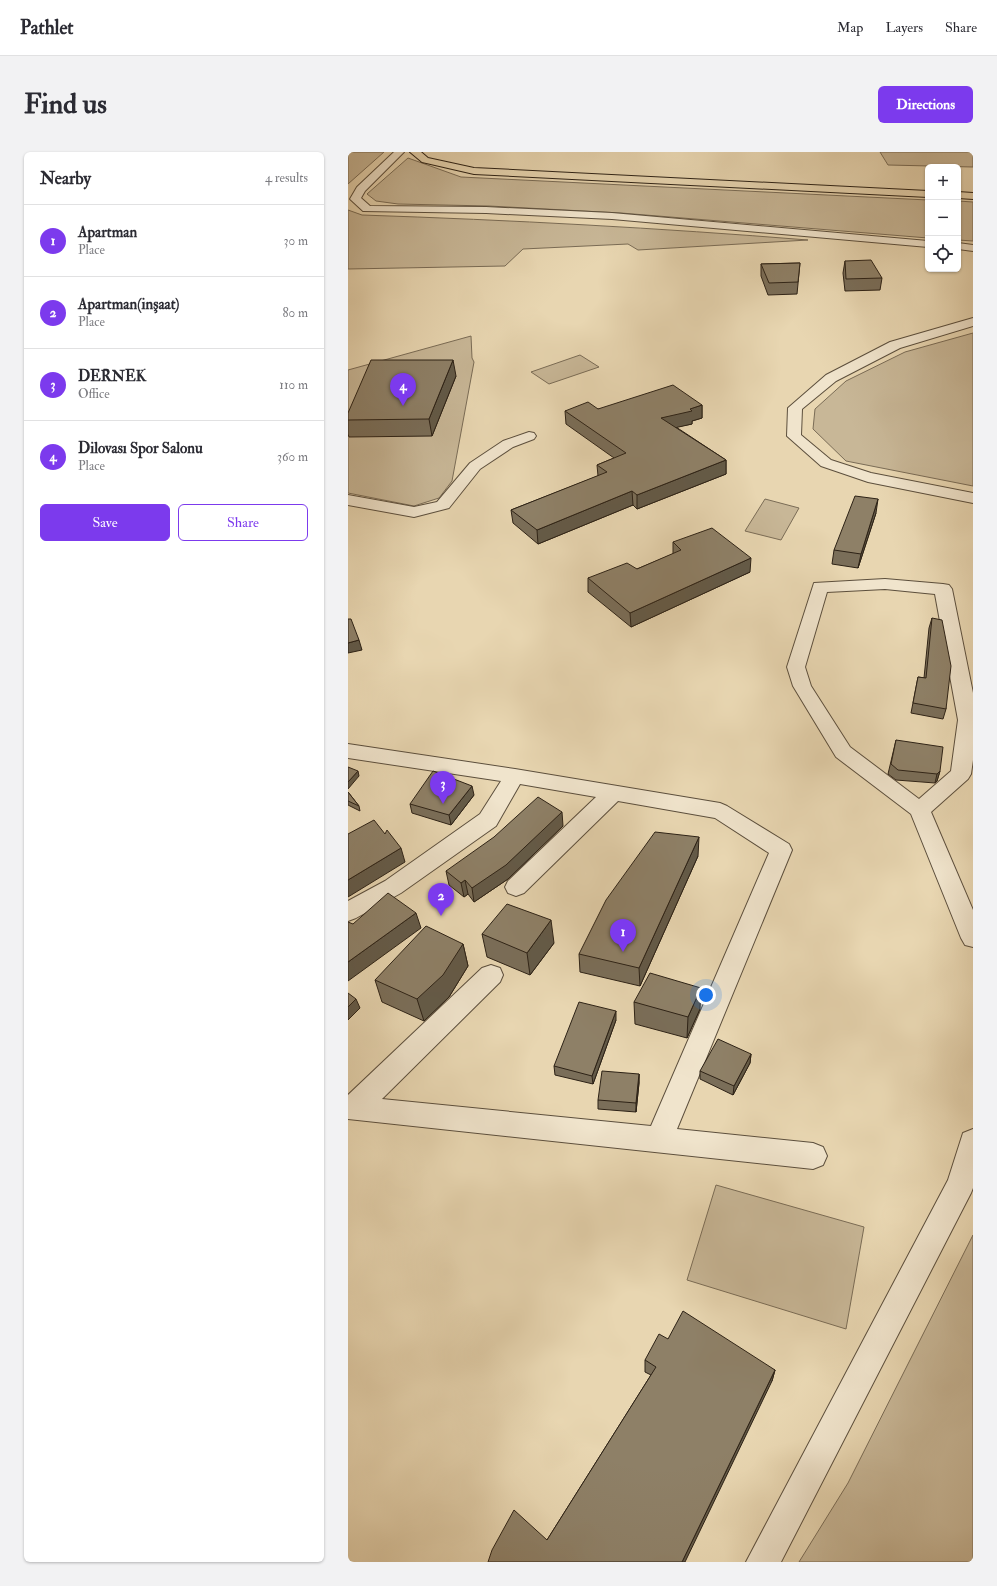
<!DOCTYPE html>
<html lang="en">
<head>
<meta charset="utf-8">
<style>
  :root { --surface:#fff; --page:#f2f2f3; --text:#2b2b33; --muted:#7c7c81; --line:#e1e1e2; --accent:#7c3aed }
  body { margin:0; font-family:"IM FELL Double Pica",serif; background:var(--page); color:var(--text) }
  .controls { position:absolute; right:12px; top:12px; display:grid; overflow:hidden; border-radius:6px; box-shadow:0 1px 3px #0004 }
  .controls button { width:36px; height:36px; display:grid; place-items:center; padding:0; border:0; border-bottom:1px solid var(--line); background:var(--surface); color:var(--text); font:20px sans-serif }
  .you { position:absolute; left:358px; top:843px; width:14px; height:14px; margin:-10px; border:3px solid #fff; border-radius:50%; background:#1a73e8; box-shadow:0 0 0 6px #1a73e833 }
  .badge { display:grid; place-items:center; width:26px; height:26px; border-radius:50%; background:var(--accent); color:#fff; font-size:13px; font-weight:700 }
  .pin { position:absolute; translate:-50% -33px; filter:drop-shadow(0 1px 2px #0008) }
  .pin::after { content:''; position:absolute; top:21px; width:14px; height:12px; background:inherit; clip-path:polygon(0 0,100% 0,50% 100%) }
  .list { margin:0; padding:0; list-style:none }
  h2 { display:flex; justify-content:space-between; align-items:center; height:52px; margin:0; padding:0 16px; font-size:17px }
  h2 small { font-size:13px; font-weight:400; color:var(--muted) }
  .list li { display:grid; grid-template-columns:26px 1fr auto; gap:12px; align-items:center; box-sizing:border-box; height:72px; padding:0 16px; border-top:1px solid var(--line) }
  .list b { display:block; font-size:15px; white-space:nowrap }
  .list p { margin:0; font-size:13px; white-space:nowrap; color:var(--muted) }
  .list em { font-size:13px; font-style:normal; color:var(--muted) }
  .actions { display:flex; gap:8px; padding:12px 16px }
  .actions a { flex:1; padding:9px 0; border:1px solid var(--accent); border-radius:6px; text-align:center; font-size:14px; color:var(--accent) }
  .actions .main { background:var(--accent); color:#fff }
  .icon { flex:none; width:22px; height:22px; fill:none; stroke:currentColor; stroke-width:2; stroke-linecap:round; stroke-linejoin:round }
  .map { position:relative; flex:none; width:625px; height:1410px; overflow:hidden; border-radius:6px }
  header { display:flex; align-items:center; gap:24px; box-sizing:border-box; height:56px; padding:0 20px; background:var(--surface); border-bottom:1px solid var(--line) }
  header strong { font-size:19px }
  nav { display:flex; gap:22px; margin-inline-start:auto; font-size:14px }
  .intro { display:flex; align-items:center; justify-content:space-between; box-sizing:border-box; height:96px; padding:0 24px }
  h1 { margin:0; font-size:28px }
  .button { padding:10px 18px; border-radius:6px; background:var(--accent); color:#fff; font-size:14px; font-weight:700 }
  main { display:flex; gap:24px; padding:0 24px }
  aside { flex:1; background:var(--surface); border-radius:6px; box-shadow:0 1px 3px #0004 }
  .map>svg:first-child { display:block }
  .green { fill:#c8b797; stroke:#7a6c56 }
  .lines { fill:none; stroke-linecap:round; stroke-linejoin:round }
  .minor-casing { stroke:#5c4f3d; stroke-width:2 }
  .major-casing { stroke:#2d2216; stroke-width:2 }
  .minor { fill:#f0e4cc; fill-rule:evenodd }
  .major { fill:#e8d6b1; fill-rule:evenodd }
  .wall { fill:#7a6e59; stroke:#2d2216 }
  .shaded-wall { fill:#635a48; stroke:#2d2216 }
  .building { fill:#8e8067; stroke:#2d2216 }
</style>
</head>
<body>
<header>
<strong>Pathlet</strong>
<nav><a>Map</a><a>Layers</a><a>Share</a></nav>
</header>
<div class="intro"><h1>Find us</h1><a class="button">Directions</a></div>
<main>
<aside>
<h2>Nearby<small>4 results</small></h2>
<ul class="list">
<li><span class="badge">1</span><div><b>Apartman</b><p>Place</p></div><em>30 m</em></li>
<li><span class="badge">2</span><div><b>Apartman(inşaat)</b><p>Place</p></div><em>80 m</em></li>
<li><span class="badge">3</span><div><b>DERNEK</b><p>Office</p></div><em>110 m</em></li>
<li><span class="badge">4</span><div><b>Dilovası Spor Salonu</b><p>Place</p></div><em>360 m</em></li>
</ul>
<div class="actions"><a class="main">Save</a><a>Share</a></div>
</aside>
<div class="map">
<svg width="625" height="1410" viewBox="0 0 625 1410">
  <rect width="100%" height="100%" fill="#e8d6b1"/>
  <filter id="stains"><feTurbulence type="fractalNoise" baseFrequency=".005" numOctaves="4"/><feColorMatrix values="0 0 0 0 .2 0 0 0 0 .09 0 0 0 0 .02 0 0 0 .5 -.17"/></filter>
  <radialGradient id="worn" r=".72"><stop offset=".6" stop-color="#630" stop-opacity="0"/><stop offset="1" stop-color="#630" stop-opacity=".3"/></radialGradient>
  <g class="green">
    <polygon points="0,0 36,0 0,32"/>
    <polygon points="532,0 625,0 625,15 540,13"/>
    <polygon points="60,6 113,25 580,48 580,86 273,61 141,54 50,52 28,49 19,42"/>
    <polygon points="610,49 625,50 625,89 610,88"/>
    <path d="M0,58L14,63C163,68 311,76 460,88L290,98L280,92L175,97L157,114L0,117Z"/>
    <polygon points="625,181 625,334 498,309 465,277 467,257 498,229 557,200"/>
    <polygon points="123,184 124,206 126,210 104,329 91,346 66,354 0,341 0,218"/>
    <polygon points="232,203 251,215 201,232 183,220"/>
    <polygon points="417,347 451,356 433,388 397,379"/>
    <polygon points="368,1033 516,1075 498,1177 339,1128"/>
    <polygon points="625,1083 625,1410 451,1410 500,1331"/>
  </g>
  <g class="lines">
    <g class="minor-casing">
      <g id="minor">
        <polygon points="46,0 56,0 17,39 13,46 22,54 138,55 264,61 580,89 580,95 264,67 138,61 15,59 2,47 9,35"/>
        <polygon points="610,91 625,93 625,99 610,97"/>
        <polygon points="625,166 625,174 552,196 488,229 454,257 453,283 483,308 523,321 625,341 625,351 520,330 473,314 439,284 440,256 478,223 542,190"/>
        <polygon points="181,280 186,281 188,284 186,287 165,295 132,317 101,356 66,365 0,353 0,343 66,355 89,350 122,311 155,289"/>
        <path d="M537,427L595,432L601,433L604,437L625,541V608L623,622L620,627L583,660L625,758V795L617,793L613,786L563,662L488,605L445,534L439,515L466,431ZM537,437L587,442L610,568L603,619L571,647L502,595L463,534L457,515L479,440Z"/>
        <polygon points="0,592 167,617 372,651 379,654 441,692 444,698 329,977 465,991 475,995 479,1004 475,1013 465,1017 0,967 0,943 134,816 143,813 152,816 155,823 152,830 34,947 303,974 421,701 367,666 270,649 176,741 168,744 160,741 157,735 160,729 248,645 172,632 148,674 53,741 8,766 0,769 0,749 37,729 132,662 153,629 0,606"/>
        <polygon points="625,977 625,1036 623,1041 433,1410 398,1410 600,1028 615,981"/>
      </g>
    </g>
    <g class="major-casing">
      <g id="major">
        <polygon points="62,0 73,0 80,6 126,16 580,39 580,45 126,22 74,10"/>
        <polygon points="610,40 625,41 625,47 610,46"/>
      </g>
    </g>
    <use href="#minor" class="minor"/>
    <use href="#major" class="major"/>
  </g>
  <g class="wall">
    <polygon points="497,109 534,126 532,138 497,139 495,121"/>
    <polygon points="452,111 449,142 420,143 413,124 413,112"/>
    <polygon points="108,224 84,284 1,285 0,282 0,261"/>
    <polygon points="354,253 354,266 344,269 344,272 328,275 378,308 378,322 289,357 285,353 190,392 165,371 163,358 250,324 249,313 266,306 218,272 217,259 250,257"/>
    <polygon points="528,361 510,416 484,412 486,398"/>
    <polygon points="325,390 402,420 283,475 240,440 240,426 289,417 325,402"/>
    <polygon points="584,466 598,557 595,567 563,561 570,525 576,526 581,476"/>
    <polygon points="548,588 592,619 589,629 587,631 548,628 540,622"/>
    <polygon points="0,640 11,654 12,659 0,653"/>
    <polygon points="126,643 103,673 64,661 62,652"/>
    <polygon points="215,674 160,727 126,750 120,742 116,745 101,733 98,719"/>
    <polygon points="350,704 292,834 232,820 231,802"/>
    <polygon points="134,782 206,791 182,823 139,805"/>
    <polygon points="115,792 120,814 101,845 76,869 34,850 27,828"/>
    <polygon points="286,850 352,857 339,886 287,872"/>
    <polygon points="268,868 245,932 207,923 206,914"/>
    <polygon points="403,902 402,911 385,943 352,927 352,919"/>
    <polygon points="291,922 291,931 288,960 250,957 250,948"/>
    <polygon points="320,1187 427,1218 424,1229 199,1388 303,1223 297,1220 297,1208"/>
  </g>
  <g class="shaded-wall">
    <polygon points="105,208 108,224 84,284 81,267"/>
    <polygon points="354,253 354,266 344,269 344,272 313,279 313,266"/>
    <polygon points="378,308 378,322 289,357 289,343"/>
    <polygon points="284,339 285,353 190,392 189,378"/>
    <polygon points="530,347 528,361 510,416 513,402"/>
    <polygon points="403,406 402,420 283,475 282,461"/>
    <polygon points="11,488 14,498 0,501 0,491"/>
    <polygon points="10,619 11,624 0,637 0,630"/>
    <polygon points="592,619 589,629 587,631 589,622"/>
    <polygon points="124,634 126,643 103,673 101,663"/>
    <polygon points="214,660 215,674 160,727 126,750 124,736"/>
    <polygon points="351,685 350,704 292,834 291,816"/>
    <polygon points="53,696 57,710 0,745 0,728"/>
    <polygon points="117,728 120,742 116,745 113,731"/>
    <polygon points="68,761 73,776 0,829 0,810"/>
    <polygon points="203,768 206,791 182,823 179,801"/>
    <polygon points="115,792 120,814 101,845 76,869 69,847"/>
    <polygon points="353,836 352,857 339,886 340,865"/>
    <polygon points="8,847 12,856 0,868 0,855"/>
    <polygon points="268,859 268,868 245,932 244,924"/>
    <polygon points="403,902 402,911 385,943 386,934"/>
    <polygon points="291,922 291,931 288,960 288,951"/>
    <polygon points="427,1218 424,1229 337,1410 334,1410"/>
  </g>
  <g class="building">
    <polygon points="523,108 534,126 498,127 497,109"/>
    <polygon points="452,111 450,130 421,131 413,112"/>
    <polygon points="23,208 105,208 81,267 0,268 0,261"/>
    <polygon points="325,233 354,253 342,257 344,259 313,266 378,308 289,343 284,339 189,378 163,358 259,320 249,313 278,301 217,259 240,250 250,257"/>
    <polygon points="507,344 530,347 513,402 486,398"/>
    <polygon points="364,376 403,406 282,461 240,426 279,411 289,417 333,398 325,390"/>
    <polygon points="584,466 594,468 603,514 598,557 565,551 570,525 578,526"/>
    <polygon points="0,467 3,467 11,488 0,491"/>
    <polygon points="548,588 595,595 592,619 589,622 550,618 543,612"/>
    <polygon points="0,615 10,619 0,630"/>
    <polygon points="85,619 124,634 101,663 62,652"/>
    <polygon points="0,640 11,654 0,649"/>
    <polygon points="190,645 214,660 158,713 124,736 117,728 113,731 98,719 146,685"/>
    <polygon points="26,668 37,682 39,678 53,696 0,728 0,682"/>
    <polygon points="307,680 351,685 291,816 231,802 258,748"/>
    <polygon points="40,741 68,761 0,810 0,770 5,772"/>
    <polygon points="159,752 203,768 179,801 134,782"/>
    <polygon points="78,774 115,792 95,823 69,847 27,828"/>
    <polygon points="302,821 353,836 340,865 286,850"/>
    <polygon points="0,841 8,847 0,855"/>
    <polygon points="231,850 268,859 244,924 206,914"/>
    <polygon points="370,887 403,902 386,934 352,919"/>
    <polygon points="254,919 291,922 288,951 250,948"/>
    <polygon points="335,1159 427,1218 334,1410 140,1410 144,1398 166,1358 199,1388 308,1215 297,1208 311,1182 320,1187"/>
  </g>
  <rect width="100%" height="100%" filter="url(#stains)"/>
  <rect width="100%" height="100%" fill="url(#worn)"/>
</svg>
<div class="controls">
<button>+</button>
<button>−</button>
<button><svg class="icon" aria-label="locate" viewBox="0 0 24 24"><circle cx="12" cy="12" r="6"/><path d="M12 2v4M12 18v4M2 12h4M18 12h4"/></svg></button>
</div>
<div class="you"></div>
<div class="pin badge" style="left:275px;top:800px">1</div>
<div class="pin badge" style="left:93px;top:764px">2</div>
<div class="pin badge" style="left:95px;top:652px">3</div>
<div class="pin badge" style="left:55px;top:254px">4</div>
</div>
</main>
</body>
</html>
